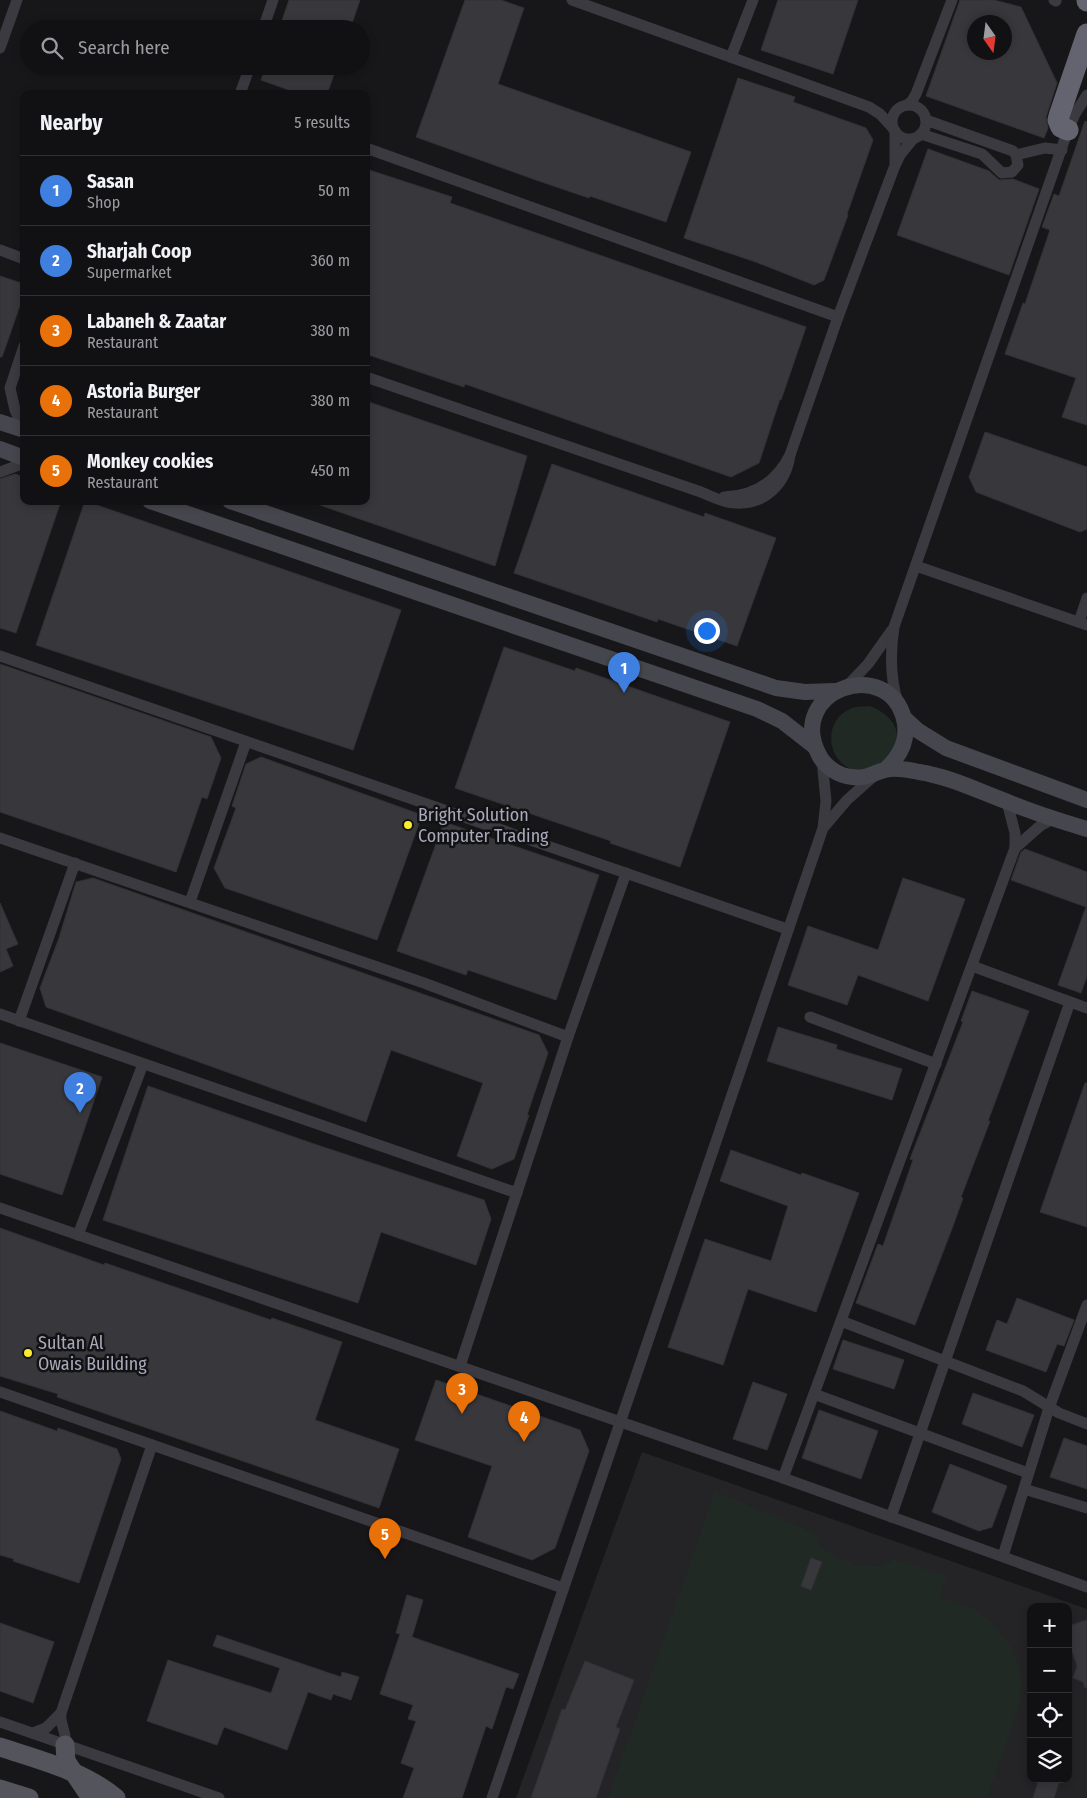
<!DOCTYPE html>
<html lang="en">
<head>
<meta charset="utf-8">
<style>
  :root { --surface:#111113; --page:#1e1f21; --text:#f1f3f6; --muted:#9c9da0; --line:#303133; --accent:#1a73e8 }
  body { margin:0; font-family:"Fira Sans Condensed",sans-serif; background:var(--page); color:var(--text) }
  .controls { position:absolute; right:15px; bottom:15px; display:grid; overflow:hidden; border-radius:10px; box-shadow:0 2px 8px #0003 }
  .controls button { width:45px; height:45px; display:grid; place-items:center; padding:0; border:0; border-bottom:1px solid var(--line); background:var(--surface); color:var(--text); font:25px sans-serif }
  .compass { position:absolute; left:967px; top:15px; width:45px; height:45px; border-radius:50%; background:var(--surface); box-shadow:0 2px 8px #0003; rotate:166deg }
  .you { position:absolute; left:706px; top:630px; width:18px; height:18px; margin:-12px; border:4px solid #fff; border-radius:50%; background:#1a73e8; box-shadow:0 0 0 8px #1a73e833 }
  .badge { display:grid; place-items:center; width:32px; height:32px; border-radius:50%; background:var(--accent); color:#fff; font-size:16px; font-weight:700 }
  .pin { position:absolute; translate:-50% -41px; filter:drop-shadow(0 1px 2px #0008) }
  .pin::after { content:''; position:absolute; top:26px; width:18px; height:15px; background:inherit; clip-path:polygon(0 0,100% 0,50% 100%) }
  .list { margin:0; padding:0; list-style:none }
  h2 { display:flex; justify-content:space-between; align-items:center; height:65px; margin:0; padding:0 20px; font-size:21px }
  h2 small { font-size:16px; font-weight:400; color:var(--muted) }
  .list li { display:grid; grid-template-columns:32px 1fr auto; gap:15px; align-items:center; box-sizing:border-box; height:70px; padding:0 20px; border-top:1px solid var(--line) }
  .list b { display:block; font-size:19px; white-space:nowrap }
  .list p { margin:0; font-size:16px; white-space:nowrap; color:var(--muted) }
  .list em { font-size:16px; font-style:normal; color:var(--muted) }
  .icon { flex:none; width:28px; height:28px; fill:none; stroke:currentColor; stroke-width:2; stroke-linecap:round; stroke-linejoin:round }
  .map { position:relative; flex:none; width:1087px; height:1798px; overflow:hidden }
  .search { position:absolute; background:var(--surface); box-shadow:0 2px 8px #0003; left:20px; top:20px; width:350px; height:55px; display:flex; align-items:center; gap:12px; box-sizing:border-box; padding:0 18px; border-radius:28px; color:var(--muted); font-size:19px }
  .panel { position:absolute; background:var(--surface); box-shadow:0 2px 8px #0003; left:20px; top:90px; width:350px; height:415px; border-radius:10px }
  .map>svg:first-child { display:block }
  .built { fill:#242326; fill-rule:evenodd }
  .green { fill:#212924 }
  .building { fill:#38373b; stroke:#323135; fill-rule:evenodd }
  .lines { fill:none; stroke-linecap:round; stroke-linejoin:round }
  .street { stroke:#3a3a40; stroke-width:11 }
  .secondary { stroke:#46464e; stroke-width:16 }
  .primary { stroke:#54545d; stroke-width:19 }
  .highway { stroke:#636470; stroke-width:21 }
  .poi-dot { fill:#faeb2e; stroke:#121214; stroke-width:2 }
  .labels { text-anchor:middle; stroke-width:5; stroke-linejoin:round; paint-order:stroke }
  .poi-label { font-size:18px; fill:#a8a9ba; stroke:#121214; text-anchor:start }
</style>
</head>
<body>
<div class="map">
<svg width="1087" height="1798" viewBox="0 0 1087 1798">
  <rect width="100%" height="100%" fill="#171719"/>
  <path class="built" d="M642,1452L1087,1609V1798H516ZM1031,1607H1068V1779H1031Z"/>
  <g class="green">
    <path d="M870,706C883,711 901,724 896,741C894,749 887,758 883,766C876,768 868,772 861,772C859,772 854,770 853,770C826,760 823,721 850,709C856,706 863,707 870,706Z"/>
    <polygon points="715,1491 815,1533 821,1547 835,1556 856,1565 881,1566 894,1559 947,1576 940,1598 973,1608 988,1619 1011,1646 1018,1663 1022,1680 1020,1704 987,1798 608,1798"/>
  </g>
  <g class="building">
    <polygon points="289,0 360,0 350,29 279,29"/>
    <polygon points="465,0 501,0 524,8 498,84 691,152 666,222 590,196 589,198 536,180 416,137"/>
    <polygon points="778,0 858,0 833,74 761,50"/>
    <path d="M960,0H994L1021,7L1057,83L1046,117L1048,128L1044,138L926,96ZM974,22H1004V52H974Z"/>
    <polygon points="266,66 337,66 327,94 300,94 261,80"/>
    <polygon points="738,78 795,97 793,102 866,128 873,140 847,214 848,215 824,280 814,285 756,262 684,238"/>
    <polygon points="1085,121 1087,122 1087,425 1062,417 1076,378 1005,354 1023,303 1025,304 1050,230 1042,227 1054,194 1059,196"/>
    <polygon points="928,149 989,171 999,180 1013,179 1039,189 1009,275 897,235"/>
    <polygon points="366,169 452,197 450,203 806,327 781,400 780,399 759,463 731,477 465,384 464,387 366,354"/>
    <polygon points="0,276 24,284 24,294 2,357 0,357"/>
    <polygon points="366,401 527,456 495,566 314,503 314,501 366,501"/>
    <polygon points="985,432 1087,467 1087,529 1080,532 976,492 969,477"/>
    <polygon points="552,464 704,517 705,513 776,538 737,646 658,619 657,622 514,573"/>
    <polygon points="15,474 24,477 24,501 61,501 16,633 0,628 0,479"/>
    <polygon points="85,501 401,610 353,750 36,645"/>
    <polygon points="504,647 575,671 576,668 730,722 680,867 610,843 611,841 455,788"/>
    <polygon points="0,664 211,737 221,758 207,799 202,797 176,872 0,812"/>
    <polygon points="261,757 422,815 377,940 225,888 214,868 236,808 232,806 246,764"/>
    <polygon points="444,822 599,875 556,1000 468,970 466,975 397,951"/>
    <polygon points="1025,849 1087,872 1087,976 1081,993 1058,985 1086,907 1011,880 1021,852"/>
    <polygon points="93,878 539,1035 548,1053 527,1115 529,1115 514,1159 492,1169 457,1156 483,1083 391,1050 366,1122 46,1007 40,988 59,938 76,882"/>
    <polygon points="903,878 965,899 928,1001 858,975 847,1005 788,985 808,926 878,950"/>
    <polygon points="0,903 18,944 6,949 13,966 0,972"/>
    <polygon points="972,991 1029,1011 988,1121 990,1121 961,1197 963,1198 953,1226 915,1325 856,1303 878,1244 883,1246 913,1160 910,1159 963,1022 961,1021"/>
    <polygon points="778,1027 837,1045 836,1049 902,1069 892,1100 767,1061"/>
    <polygon points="0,1043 102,1077 62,1195 0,1174"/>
    <polygon points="1085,1083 1087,1083 1087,1227 1040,1212"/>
    <polygon points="148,1086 314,1144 484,1200 491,1219 476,1265 381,1232 358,1303 103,1220"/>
    <polygon points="731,1150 801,1175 802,1173 859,1193 816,1312 748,1289 723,1365 668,1347 705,1239 771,1261 788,1206 720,1181"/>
    <polygon points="0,1228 104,1265 105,1263 271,1320 272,1318 342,1342 315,1420 399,1449 379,1508 57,1397 58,1394 0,1376"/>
    <polygon points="1017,1298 1074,1320 1064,1346 1057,1344 1046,1372 986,1350 997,1320 1007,1324"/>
    <polygon points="843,1340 904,1360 894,1389 833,1369"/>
    <polygon points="436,1380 580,1430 589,1451 555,1548 532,1560 468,1537 492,1466 415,1440"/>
    <polygon points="753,1382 787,1394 767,1450 733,1439"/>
    <polygon points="973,1393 1034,1415 1022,1447 962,1424"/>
    <polygon points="819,1410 878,1431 861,1479 802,1458"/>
    <polygon points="0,1411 57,1431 58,1428 117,1449 121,1459 79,1583 13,1561 14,1559 0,1555"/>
    <polygon points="1064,1438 1087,1446 1087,1489 1050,1477"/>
    <polygon points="950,1464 1007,1486 992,1527 979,1531 932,1512"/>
    <polygon points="811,1558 822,1562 811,1590 801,1586"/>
    <polygon points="407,1595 423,1600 412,1637 519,1674 513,1689 506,1687 492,1729 486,1726 462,1798 403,1798 414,1768 401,1763 416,1721 408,1719 413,1705 380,1694 400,1634 396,1633"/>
    <polygon points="1087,1620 1087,1688 1085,1688 1083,1682 1073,1678 1077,1666 1068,1639 1068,1626"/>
    <polygon points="0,1623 54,1642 33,1703 0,1691"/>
    <polygon points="217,1635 341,1677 342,1672 359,1677 351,1700 333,1694 331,1700 308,1692 287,1750 224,1727 217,1745 147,1721 168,1660 271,1693 280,1668 213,1646"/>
    <polygon points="585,1661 634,1680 616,1727 620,1729 596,1798 531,1798 562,1709 565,1710"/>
    <polygon points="1039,1779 1060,1779 1054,1798 1033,1798"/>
  </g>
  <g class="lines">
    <g class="street">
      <polyline points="572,0 869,107 880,114 893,128"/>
      <polyline points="1054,0 1056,1"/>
      <polyline points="263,29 273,0"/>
      <polyline points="0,48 17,0"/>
      <polyline points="731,57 753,0"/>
      <polyline points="240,94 250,66"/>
      <polyline points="907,105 912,101 916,94 952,0"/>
      <circle cx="909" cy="122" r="17"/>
      <polyline points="921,134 982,154 1002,173 1012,172 1018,165 1016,155 1013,151 926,120"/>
      <polyline points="366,148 838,317"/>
      <polyline points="1016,155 1045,148 1062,150"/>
      <polyline points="895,163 895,131"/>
      <polyline points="0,250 24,259"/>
      <polyline points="24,346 10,388 15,410 24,430"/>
      <path d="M366,377L698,491C710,495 722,503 735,503C766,505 786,483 790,455"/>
      <polyline points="0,472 24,463"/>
      <path d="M724,497C754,496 777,481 790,455L838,317L894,168L900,155L913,139"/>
      <polyline points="916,566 1087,625"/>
      <polyline points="1079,622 1087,598"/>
      <polyline points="0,656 787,929"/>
      <polyline points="847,686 868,664 892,630"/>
      <path d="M898,703C890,678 890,653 894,627L1068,130L1075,114L1087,95"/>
      <polyline points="824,827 847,800 874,776"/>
      <polyline points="0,838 424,983 568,1037"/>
      <polyline points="1015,848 1040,826 1053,819"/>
      <polyline points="190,902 246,742"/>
      <polyline points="972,966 1087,1008"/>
      <polyline points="0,1014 517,1193"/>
      <polyline points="810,1017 936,1064"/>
      <polyline points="19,1021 75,863"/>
      <polyline points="0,1208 783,1478 1087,1587"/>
      <polyline points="78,1235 143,1064"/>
      <polyline points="841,1321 1023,1391 1059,1413 1087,1424"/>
      <polyline points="460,1366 568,1037 626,873"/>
      <polyline points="0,1392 563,1588"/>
      <polyline points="814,1394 1028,1473"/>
      <polyline points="783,1478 1015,848 1015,833 1007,802"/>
      <polyline points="1024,1489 1087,1508"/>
      <polyline points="891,1517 1070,1002"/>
      <polyline points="1003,1556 1049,1408 1087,1305"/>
      <polyline points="0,1722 219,1798"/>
      <polyline points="33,1733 46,1728 61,1713"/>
      <path d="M65,1745C68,1733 59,1725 61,1713L152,1445"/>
      <polyline points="492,1798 823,828 826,801 822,760"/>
    </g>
    <g class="secondary">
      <polyline points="0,422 24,430"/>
      <polyline points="0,449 24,458"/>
      <polyline points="150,501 757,709 782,721 814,746"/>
      <polyline points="230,501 776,688 805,692 835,691"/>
      <polyline points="904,718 917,730 946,748 1087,800"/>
      <path d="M886,769C900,756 909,739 904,719C888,655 785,690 819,755C825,767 839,776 852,777C869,779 872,773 885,770C894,767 910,770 919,772C951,777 978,791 1008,802C1034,813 1060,821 1087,829"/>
    </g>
    <g class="primary">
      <polyline points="65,1745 66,1761 91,1798"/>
      <path d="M0,1747C39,1760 84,1771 116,1798"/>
      <polyline points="0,1789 29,1798"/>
    </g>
    <g class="highway">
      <polyline points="1087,0 1087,1"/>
      <polyline points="1068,130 1061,127 1058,120 1059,116 1087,34"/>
    </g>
  </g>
  <g class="poi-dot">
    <circle cx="408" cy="825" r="5"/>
    <circle cx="28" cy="1353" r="5"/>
  </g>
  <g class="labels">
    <g class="poi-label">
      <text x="418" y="821">Bright Solution<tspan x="418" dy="21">Computer Trading</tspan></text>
      <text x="38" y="1349">Sultan Al<tspan x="38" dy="21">Owais Building</tspan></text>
    </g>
  </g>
</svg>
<div class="controls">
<button>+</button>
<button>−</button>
<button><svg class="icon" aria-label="locate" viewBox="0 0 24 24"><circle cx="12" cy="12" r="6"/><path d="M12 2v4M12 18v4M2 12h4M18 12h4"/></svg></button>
<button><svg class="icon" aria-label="layers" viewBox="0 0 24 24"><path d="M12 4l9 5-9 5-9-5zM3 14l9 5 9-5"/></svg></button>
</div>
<svg class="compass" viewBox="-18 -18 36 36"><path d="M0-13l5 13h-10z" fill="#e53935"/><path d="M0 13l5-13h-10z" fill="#9c9da0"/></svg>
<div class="you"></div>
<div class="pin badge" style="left:624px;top:693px;background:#3f7fe0">1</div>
<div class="pin badge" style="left:80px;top:1113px;background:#3f7fe0">2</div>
<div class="pin badge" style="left:462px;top:1414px;background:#e8710a">3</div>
<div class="pin badge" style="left:524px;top:1442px;background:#e8710a">4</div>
<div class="pin badge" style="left:385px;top:1559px;background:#e8710a">5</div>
<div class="search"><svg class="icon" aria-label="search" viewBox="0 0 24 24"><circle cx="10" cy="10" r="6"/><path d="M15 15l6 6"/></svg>Search here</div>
<section class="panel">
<h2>Nearby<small>5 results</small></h2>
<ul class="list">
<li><span class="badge" style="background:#3f7fe0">1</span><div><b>Sasan</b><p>Shop</p></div><em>50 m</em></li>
<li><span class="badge" style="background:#3f7fe0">2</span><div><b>Sharjah Coop</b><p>Supermarket</p></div><em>360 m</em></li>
<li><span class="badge" style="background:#e8710a">3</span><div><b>Labaneh &amp; Zaatar</b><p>Restaurant</p></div><em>380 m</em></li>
<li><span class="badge" style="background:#e8710a">4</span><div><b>Astoria Burger</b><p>Restaurant</p></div><em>380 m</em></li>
<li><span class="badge" style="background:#e8710a">5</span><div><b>Monkey cookies</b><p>Restaurant</p></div><em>450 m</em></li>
</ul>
</section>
</div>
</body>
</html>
